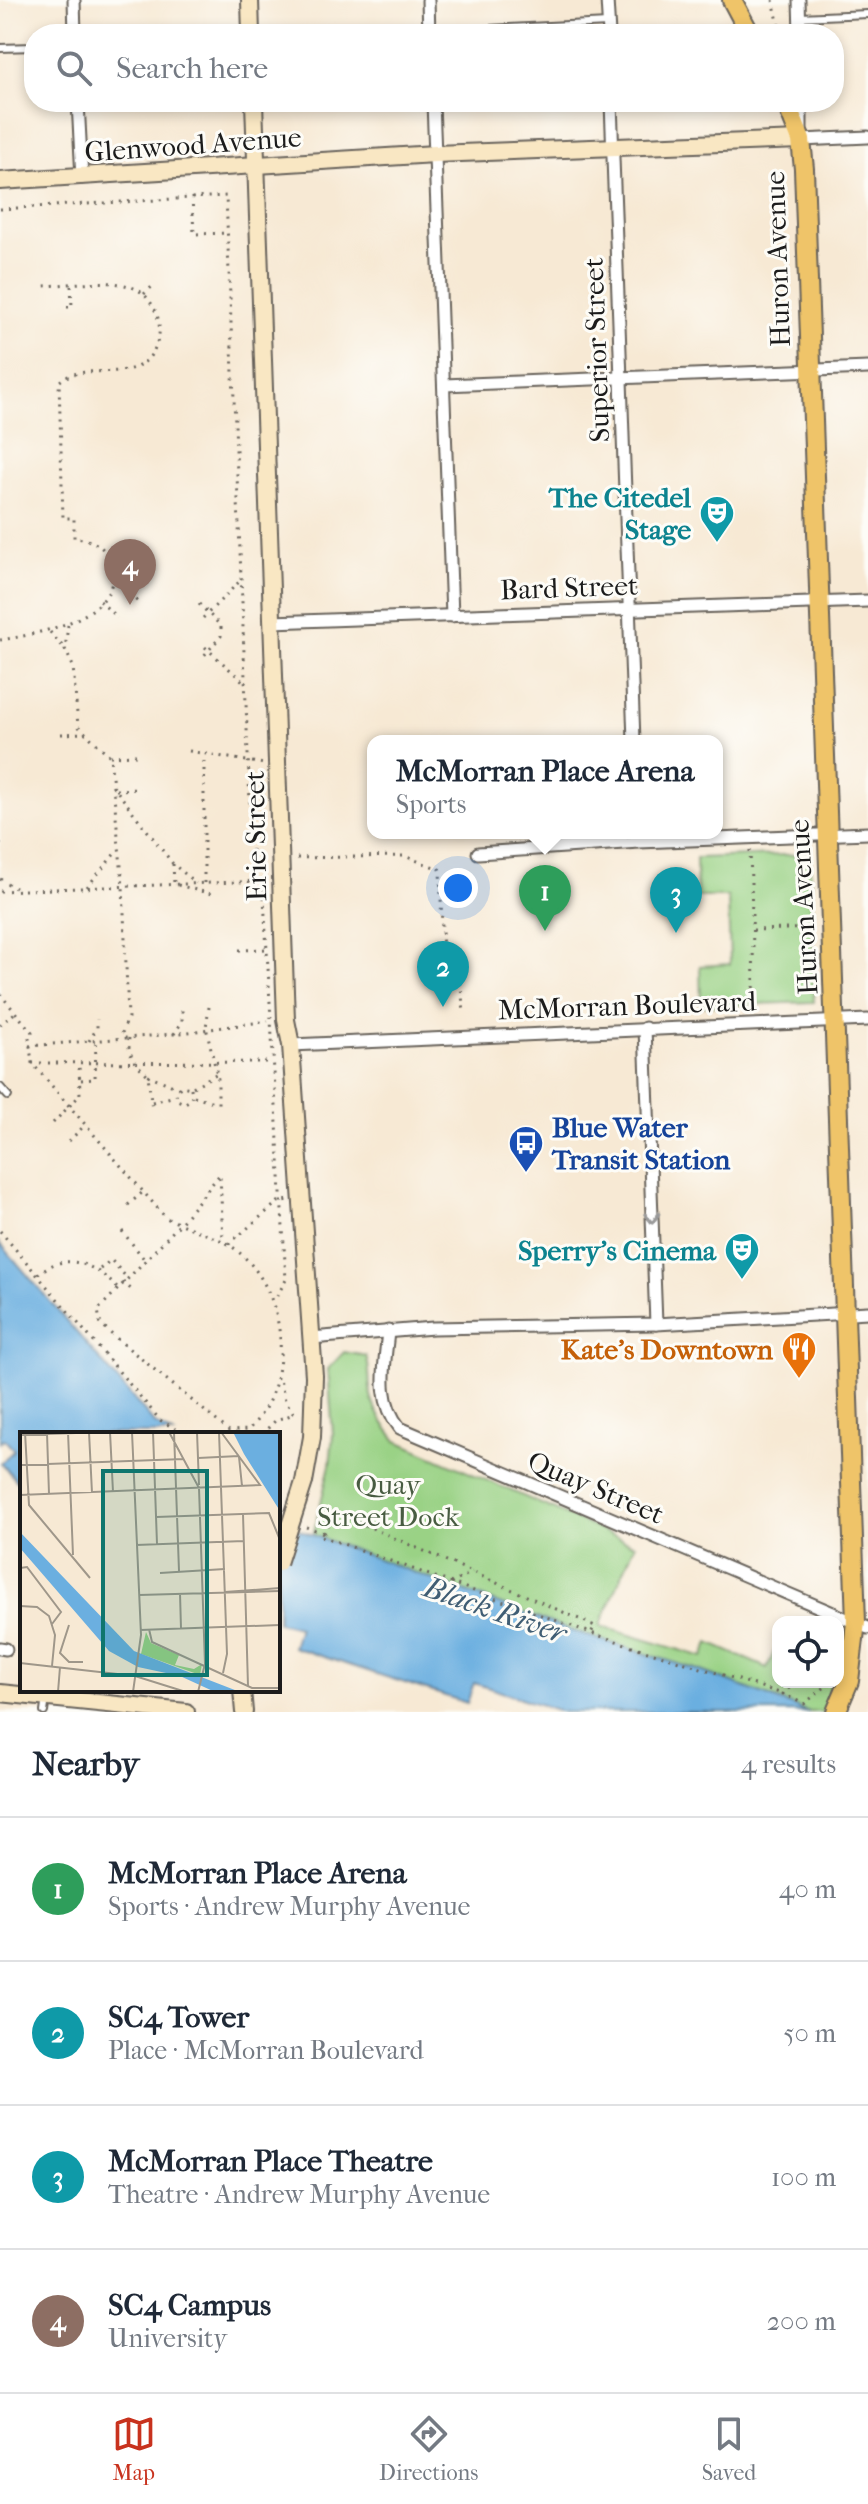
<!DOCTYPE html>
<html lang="en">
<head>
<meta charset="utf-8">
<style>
  :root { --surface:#fff; --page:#f6f6f7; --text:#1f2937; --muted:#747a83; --line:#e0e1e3; --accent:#c8321e }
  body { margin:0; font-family:"IM FELL French Canon",serif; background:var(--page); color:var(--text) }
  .controls { position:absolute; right:24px; bottom:24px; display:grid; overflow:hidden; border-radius:16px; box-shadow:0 4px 12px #0003 }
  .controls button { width:72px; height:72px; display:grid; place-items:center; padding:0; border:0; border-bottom:2px solid var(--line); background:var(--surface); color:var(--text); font:40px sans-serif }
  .you { position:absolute; left:458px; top:888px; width:28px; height:28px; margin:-20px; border:6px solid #fff; border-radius:50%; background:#1a73e8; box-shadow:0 0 0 12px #1a73e833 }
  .badge { display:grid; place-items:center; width:52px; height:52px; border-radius:50%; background:var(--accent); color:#fff; font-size:26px; font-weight:700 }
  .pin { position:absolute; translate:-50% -66px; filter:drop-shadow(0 2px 4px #0008) }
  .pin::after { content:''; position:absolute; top:42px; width:28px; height:24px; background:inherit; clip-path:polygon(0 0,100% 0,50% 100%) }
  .popup { position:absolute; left:367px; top:735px; width:356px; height:104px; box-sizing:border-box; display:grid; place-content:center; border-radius:16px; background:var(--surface); filter:drop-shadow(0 2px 6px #0005); font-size:26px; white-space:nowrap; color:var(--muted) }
  .popup b { font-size:30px; color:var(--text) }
  .popup::after { content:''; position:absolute; left:50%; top:100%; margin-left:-16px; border:16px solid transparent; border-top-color:var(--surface) }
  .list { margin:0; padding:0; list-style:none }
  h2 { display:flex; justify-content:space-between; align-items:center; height:104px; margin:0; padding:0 32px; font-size:34px }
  h2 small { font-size:26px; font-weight:400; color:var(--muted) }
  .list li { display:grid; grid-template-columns:52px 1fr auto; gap:24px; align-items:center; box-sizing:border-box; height:144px; padding:0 32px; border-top:2px solid var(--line) }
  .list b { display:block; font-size:30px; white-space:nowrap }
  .list p { margin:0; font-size:26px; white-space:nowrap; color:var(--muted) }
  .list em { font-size:26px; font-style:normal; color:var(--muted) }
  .icon { flex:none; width:44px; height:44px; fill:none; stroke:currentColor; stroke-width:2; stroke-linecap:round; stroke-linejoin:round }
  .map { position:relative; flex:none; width:868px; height:1712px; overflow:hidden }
  .search { position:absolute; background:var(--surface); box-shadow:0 4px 12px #0003; left:24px; right:24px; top:24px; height:88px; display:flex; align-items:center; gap:20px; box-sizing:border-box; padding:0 28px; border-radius:32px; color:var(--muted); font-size:30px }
  .sheet { height:680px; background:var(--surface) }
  nav { display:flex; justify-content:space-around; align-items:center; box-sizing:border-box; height:112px; border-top:2px solid var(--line); background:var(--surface); font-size:22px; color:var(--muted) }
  nav a { display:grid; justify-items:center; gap:4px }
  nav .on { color:var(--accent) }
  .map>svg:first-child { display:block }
  .green { fill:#9ad285; stroke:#5b7750; stroke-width:2 }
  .water { fill:#6bafe0; stroke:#44667e; stroke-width:2 }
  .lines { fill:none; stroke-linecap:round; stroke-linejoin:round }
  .lane-casing { stroke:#69645c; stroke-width:10 }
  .street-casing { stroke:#69645c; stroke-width:15 }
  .secondary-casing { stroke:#69645c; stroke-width:20 }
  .primary-casing { stroke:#69645c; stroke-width:22 }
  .path { stroke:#69645c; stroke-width:3; stroke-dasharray:2 6; stroke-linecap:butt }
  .lane { stroke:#fff; stroke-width:6 }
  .street { stroke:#fff; stroke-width:11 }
  .secondary { stroke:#f9e7c3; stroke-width:16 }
  .primary { stroke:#efc469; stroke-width:18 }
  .secondary-bridge-casing { stroke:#69645c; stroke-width:20; stroke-linecap:butt }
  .secondary-bridge { stroke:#f9e7c3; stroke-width:16 }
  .oneway { stroke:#999 }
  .labels { text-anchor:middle; stroke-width:6; stroke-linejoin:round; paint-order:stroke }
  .street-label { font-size:28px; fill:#1c1c1c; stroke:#fdfcf7 }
  .culture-label { font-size:28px; font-weight:bold; fill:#0d838f; stroke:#fdfcf7; text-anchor:end }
  .transit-label { font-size:28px; font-weight:bold; fill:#164399; stroke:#fdfcf7; text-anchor:start }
  .food-label { font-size:28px; font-weight:bold; fill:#c56008; stroke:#fdfcf7; text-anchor:end }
  .park-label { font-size:28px; fill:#485c41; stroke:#fdfcf7 }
  .water-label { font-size:30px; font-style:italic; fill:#405e74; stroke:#fdfcf7 }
  .inset-road { fill:none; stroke:#9f978a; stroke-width:2 }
  .view { fill:#0f766e; fill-opacity:0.15; stroke:#0f766e; stroke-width:4 }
  .inset-edge { fill:none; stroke:#1c1c1c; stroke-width:4 }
</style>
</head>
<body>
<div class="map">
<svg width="868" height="1712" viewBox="0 0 868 1712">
  <rect width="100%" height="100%" fill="#fdfcf7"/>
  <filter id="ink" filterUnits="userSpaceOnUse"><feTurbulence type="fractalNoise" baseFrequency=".0125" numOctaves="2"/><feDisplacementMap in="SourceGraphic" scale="16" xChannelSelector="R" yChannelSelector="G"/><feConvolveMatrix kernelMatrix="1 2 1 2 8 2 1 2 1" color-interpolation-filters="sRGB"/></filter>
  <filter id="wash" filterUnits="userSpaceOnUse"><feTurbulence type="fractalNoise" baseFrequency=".006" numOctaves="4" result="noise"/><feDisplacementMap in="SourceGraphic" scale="32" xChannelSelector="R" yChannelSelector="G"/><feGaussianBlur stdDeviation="1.8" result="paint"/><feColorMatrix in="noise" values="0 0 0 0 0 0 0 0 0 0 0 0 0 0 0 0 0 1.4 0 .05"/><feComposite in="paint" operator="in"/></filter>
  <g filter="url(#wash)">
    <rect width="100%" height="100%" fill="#f7e9d4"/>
    <g class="green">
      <polygon points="810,854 814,1002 701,1006 700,966 730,964 728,897 697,897 696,858"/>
      <path d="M344,1352L366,1356C371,1370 368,1381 371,1395C374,1413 386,1426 397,1441L635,1545L600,1626L703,1657L709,1643L767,1668L778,1643V1682H831L823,1712H809L698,1670L569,1630L313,1535L330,1465L333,1434L328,1369Z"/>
    </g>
    <g class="water">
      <polygon points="0,1243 155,1424 173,1434 22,1434 22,1487 1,1463 14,1450 4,1439 0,1442"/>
      <polygon points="278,1522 569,1630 698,1670 809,1712 563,1712 474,1683 467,1703 293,1647 299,1627 278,1622"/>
    </g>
  </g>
  <g filter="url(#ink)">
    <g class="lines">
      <g class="lane-casing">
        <g id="lane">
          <polyline points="800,17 868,14"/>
          <polyline points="429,32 608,23"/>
          <polyline points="0,48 34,47"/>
          <polyline points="0,1087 8,1096"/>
          <polyline points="44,1712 46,1698"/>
        </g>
      </g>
      <g class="street-casing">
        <g id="street">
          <polyline points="74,0 75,34"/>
          <polyline points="428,0 429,34"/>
          <polyline points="607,0 609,34"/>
          <polyline points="799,0 800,34"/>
          <polyline points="78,102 82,178"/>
          <polyline points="433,102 452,616"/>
          <polyline points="611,102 634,741"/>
          <polyline points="801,102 801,140 868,137"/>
          <polyline points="444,385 868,368"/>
          <polyline points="272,622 868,601"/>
          <polyline points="478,853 639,842 868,833"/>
          <polyline points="645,1028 656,1324"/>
          <polyline points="291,1045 868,1020"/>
          <path d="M388,1331C385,1366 376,1399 400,1428L868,1628"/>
          <polyline points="311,1338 433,1328 656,1324 868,1312"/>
          <polyline points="0,1648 6,1649"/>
        </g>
      </g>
      <g class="secondary-casing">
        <g id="secondary">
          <polyline points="250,0 251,34"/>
          <polyline points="254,102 286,1020 291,1045 314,1376 312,1437 304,1482"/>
          <polyline points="0,181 435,154 801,140"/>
          <polyline points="242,1690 244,1712"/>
          <polyline points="0,1693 186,1712"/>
        </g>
      </g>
      <g class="primary-casing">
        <g id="primary">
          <polyline points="732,0 750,34"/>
          <polyline points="786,102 801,140 804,169 856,1622 849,1681 836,1712"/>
        </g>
      </g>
      <g class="path">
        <polyline points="773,0 781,34"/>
        <polyline points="192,197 194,234 228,233"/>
        <polyline points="0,209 226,196 253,881"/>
        <polyline points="144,294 155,284"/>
        <polyline points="67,307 72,307 71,285"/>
        <polyline points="112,578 138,602"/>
        <polyline points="100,601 117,618"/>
        <polyline points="199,604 221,626 221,636 202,658"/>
        <polyline points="203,618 243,578"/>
        <polyline points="68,625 65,649 73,666 78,726 110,756 123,886 128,1018 120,1038"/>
        <polyline points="50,632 65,649"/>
        <path d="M0,640C36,635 132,616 109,559C103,544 90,539 74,538V518H63L59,382C85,357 144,393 158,339C162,325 157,310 148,299C129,273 73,285 43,286"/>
        <polyline points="205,647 246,684"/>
        <polyline points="61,734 86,733"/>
        <polyline points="189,751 264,764"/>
        <polyline points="110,756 136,755"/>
        <polyline points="113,786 173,864 196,883"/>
        <polyline points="116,790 140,789"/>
        <polyline points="0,844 1,843"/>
        <polyline points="750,850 755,1014"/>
        <polyline points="297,858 404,856 440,869 443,958 461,988 464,1012"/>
        <polyline points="173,864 174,884 211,894"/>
        <polyline points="0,879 15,888"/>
        <polyline points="263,881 286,1280 274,1301"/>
        <polyline points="204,883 204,755"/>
        <polyline points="87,887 117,851"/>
        <polyline points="0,891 264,881"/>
        <polyline points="753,930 817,928"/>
        <polyline points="239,950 267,949"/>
        <path d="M0,994L32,1032L29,1038L32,1063L166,1218L223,1241C286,1276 301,1379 248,1430L229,1431L110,1333L100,1322L98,1310L180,1224L220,1174L223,1241"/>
        <polyline points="209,1007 206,1027 218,1079 218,1107"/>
        <polyline points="0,1025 16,1012"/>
        <polyline points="174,1034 182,1022 182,1008"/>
        <path d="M129,1038C127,1055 136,1064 148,1075L152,1110"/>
        <polyline points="89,1041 97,1028 97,1019"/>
        <polyline points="29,1046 174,1034 268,1021"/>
        <polyline points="32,1063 272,1062"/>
        <polyline points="148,1075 178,1088"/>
        <polyline points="81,1080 95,1079 96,1041"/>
        <polyline points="191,1088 192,1099 185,1103 177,1100 176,1092 181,1086 191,1088 216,1074"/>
        <polyline points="194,1096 217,1103"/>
        <polyline points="152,1102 175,1096"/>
        <polyline points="53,1123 80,1095 79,1064"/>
        <polyline points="69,1141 86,1124"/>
        <polyline points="128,1205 143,1192"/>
        <polyline points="0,1231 160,1420 184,1434"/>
        <polyline points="122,1231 145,1260"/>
        <polyline points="229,1244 278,1202 289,1200"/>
        <polyline points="100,1269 111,1260 127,1278"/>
        <path d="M38,1274C66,1250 96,1265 117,1288"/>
        <polyline points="123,1282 133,1291"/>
        <polyline points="262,1434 276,1420 294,1414 285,1400 280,1380"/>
        <polyline points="278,1488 278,1491"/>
        <polyline points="306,1527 324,1533 321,1536 591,1633 783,1694"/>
        <polyline points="324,1533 335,1512 595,1626 591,1633"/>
        <polyline points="451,1584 472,1572"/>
        <polyline points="795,1682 783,1694 804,1704 830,1683"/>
      </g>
      <use href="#lane" class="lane"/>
      <use href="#street" class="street"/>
      <use href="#secondary" class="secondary"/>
      <use href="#primary" class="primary"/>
      <g class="secondary-bridge-casing">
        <polyline id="secondary-bridge" points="278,1563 304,1482"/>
      </g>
      <use href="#secondary-bridge" class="secondary-bridge"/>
    </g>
    <defs><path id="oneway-chevron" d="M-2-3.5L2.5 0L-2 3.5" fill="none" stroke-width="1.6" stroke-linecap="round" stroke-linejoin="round" transform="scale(2)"/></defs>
    <use class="oneway" href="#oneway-chevron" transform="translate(652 1218) rotate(88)"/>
  </g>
  <defs>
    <g id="theatre-pin" transform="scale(1.8)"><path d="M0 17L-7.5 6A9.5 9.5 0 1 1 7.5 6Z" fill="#0f9aa8" stroke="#fdfcf7"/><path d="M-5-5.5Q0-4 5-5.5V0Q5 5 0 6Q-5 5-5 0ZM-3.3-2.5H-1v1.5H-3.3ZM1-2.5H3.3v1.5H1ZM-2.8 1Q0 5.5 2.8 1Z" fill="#fff"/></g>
    <g id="bus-pin" transform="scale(1.8)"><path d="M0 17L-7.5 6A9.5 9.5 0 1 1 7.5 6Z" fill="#1a4fb4" stroke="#fdfcf7"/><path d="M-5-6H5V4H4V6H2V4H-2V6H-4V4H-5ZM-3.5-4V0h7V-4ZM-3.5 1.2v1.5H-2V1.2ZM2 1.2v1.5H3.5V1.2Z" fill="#fff"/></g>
    <g id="restaurant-pin" transform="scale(1.8)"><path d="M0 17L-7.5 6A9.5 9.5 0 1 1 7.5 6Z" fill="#e8710a" stroke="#fdfcf7"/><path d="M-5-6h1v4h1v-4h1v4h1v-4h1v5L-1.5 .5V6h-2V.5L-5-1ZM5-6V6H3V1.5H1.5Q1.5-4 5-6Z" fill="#fff"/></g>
  </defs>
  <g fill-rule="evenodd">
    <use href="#theatre-pin" x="717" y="513"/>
    <use href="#bus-pin" x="526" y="1143"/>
    <use href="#theatre-pin" x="742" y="1250"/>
    <use href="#restaurant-pin" x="799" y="1349"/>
  </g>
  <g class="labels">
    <g class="street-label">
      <text transform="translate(193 144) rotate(-4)" y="10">Glenwood Avenue</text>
      <text transform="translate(777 259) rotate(-92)" y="10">Huron Avenue</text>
      <text transform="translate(596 350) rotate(-92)" y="10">Superior Street</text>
      <text transform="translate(569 587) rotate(-2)" y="10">Bard Street</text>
      <text transform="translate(255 836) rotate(-91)" y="10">Erie Street</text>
      <text transform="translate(803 907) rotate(-93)" y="10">Huron Avenue</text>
      <text transform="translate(627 1005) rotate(-2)" y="10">McMorran Boulevard</text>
      <text transform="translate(596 1487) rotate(23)" y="10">Quay Street</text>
    </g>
    <g class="culture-label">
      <text x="691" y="507">The Citedel<tspan x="691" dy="32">Stage</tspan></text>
      <text x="716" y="1260">Sperry's Cinema</text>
    </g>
    <g class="transit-label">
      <text x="552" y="1137">Blue Water<tspan x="552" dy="32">Transit Station</tspan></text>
    </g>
    <g class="food-label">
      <text x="773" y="1359">Kate's Downtown</text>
    </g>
    <g class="park-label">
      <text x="388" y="1494">Quay<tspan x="388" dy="32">Street Dock</tspan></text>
    </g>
    <g class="water-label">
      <text transform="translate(495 1610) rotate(19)" y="10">Black River</text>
    </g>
  </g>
  <g transform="translate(20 1432)">
    <rect width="260" height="260" fill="#f7e9d4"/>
    <path d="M126,200L131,211L159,223L155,233L174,237L182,232L180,243L121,222Z" fill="#9ad285"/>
    <path d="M213,0H260V79L224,22ZM0,100L114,219L220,260H195L160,244L118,235L89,219L0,116Z" fill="#6bafe0"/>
    <path class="inset-road" d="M5,0L9,73L70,146M48,0L53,123M69,0L72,61M90,0L93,60M112,0L121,203L113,260M133,0L137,112M149,0L179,56L185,232L178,260M154,0L159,139M177,0L179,53M199,0L207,222L203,241M27,1L29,62M0,3L84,0M219,25L222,54M178,26L219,24M0,33L164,27M0,63L240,53L201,0M223,82L228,254M136,85L249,81L260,108M116,113L224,109M0,136L7,135L41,180L32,192M140,141L205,137M205,160L260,156M160,161L161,197M119,163L260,159M0,174L17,175L29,184L35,203L32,234M49,193L40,221L49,230H63M129,197L132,210L232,256H260M120,198L260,193M0,231L115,244L166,260M38,260L40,235"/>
    <path class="view" d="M83,39H187V243H83Z"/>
    <rect width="260" height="260" class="inset-edge"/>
  </g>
</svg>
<div class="controls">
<button><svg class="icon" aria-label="locate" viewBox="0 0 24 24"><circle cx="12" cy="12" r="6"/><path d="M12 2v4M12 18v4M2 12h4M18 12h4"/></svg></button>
</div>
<div class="you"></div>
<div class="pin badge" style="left:545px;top:931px;background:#2e9e5b">1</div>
<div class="popup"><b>McMorran Place Arena</b>Sports</div>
<div class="pin badge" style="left:443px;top:1007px;background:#0f9aa8">2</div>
<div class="pin badge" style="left:676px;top:933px;background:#0f9aa8">3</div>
<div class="pin badge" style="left:130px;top:605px;background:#8d6e63">4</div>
<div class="search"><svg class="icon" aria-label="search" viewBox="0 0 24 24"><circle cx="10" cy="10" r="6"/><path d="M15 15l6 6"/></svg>Search here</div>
</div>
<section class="sheet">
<h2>Nearby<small>4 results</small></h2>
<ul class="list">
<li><span class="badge" style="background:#2e9e5b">1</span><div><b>McMorran Place Arena</b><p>Sports · Andrew Murphy Avenue</p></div><em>40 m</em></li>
<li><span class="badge" style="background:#0f9aa8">2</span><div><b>SC4 Tower</b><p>Place · McMorran Boulevard</p></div><em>50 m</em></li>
<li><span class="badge" style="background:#0f9aa8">3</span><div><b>McMorran Place Theatre</b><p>Theatre · Andrew Murphy Avenue</p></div><em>100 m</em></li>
<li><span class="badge" style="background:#8d6e63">4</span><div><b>SC4 Campus</b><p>University</p></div><em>200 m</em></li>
</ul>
</section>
<nav>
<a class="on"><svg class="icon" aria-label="map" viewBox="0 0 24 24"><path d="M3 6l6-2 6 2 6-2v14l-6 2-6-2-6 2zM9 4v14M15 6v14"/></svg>Map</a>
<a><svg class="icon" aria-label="directions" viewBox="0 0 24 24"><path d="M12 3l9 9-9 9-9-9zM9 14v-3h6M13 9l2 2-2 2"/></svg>Directions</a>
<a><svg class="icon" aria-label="saved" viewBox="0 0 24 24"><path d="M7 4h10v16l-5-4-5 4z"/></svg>Saved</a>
</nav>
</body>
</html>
